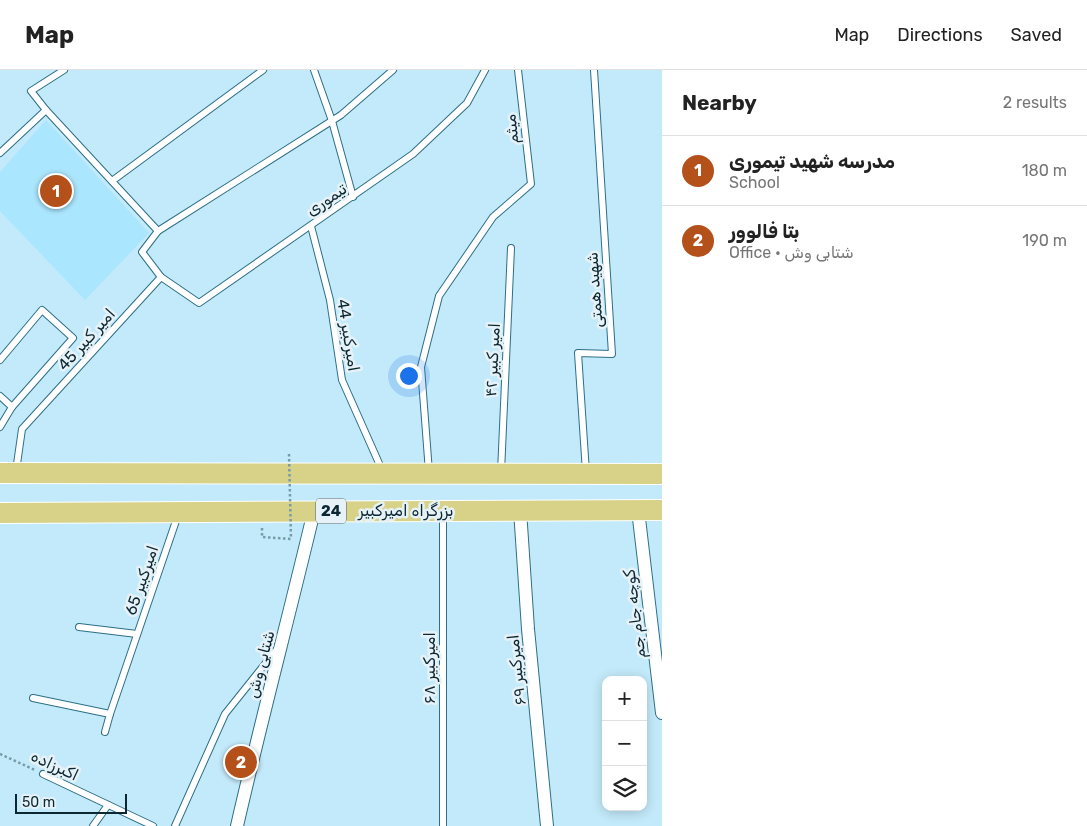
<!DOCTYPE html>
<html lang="en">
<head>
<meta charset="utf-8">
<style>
  :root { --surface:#fff; --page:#f6f6f6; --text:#222; --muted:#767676; --line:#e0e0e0; --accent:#b4501a }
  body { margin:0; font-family:Rubik,"Noto Naskh Arabic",sans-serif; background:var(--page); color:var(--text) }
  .controls { position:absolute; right:15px; bottom:15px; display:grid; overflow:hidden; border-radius:10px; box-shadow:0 2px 12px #0003 }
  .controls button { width:45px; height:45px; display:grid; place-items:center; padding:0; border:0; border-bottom:1px solid var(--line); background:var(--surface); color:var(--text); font:25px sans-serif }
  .scale { position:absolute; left:15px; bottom:12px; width:112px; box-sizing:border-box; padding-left:5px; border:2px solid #0b2731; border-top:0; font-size:14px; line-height:18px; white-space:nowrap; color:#0b2731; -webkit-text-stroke:4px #e6f2f7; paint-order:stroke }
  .you { position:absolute; left:408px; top:305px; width:18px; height:18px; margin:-12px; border:4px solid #fff; border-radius:50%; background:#1a73e8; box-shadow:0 0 0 8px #1a73e833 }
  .badge { display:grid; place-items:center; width:32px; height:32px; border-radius:50%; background:var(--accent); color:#fff; font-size:16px; font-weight:700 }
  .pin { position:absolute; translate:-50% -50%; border:2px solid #fff; box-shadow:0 1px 5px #0006 }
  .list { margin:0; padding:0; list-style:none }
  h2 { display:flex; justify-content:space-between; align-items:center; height:65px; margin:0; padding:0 20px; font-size:21px }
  h2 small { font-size:16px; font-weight:400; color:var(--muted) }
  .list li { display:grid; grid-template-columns:32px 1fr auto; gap:15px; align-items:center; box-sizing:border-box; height:70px; padding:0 20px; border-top:1px solid var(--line) }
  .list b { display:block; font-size:19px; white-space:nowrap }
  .list p { margin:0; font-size:16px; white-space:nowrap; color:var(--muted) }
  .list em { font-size:16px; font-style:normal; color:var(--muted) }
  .icon { flex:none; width:28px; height:28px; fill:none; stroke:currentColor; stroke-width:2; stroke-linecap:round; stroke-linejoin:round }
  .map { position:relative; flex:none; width:662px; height:756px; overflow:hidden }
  header { display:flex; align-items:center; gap:30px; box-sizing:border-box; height:70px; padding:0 25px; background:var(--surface); border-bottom:1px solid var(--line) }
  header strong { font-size:24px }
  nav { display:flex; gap:28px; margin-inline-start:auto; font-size:18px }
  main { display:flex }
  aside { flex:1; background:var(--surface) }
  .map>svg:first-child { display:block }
  .built { fill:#aae6fe }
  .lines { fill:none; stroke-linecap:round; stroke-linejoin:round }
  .lane-casing { stroke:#2c6f86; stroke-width:8 }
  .street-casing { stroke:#2c6f86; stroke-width:14 }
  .primary-casing { stroke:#fff; stroke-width:22 }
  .path { stroke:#779aa7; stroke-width:2.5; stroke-dasharray:2.5 2.5; stroke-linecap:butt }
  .lane { stroke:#fff; stroke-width:6 }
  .street { stroke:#fff; stroke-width:12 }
  .primary { stroke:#d7d287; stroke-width:20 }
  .path-bridge { stroke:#779aa7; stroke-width:2.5; stroke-dasharray:2.5 2.5; stroke-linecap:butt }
  .labels { text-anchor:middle; stroke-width:5; stroke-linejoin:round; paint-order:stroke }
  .shield { fill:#e6f2f7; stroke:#4d646c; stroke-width:1 }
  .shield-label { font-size:15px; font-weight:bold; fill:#0b2731 }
  .street-label { font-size:16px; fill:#0b2731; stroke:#e6f2f7 }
</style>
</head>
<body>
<header>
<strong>Map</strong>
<nav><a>Map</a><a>Directions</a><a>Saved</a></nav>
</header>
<main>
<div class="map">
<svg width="662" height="756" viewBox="0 0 662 756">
  <rect width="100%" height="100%" fill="#c3eafa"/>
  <polygon class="built" points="46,50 149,163 85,230 0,141 0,102"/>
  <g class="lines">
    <g class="lane-casing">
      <g id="lane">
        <polyline points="64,0 31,21 46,40 158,161"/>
        <polyline points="314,0 332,51 353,127"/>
        <polyline points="0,83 46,40"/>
        <polyline points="112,111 263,0"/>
        <polyline points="311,156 330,230 342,310 382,400"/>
        <polyline points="161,207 199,233 413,84 467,33 485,0"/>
        <polyline points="0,290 42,240 73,268 12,337 0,357"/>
        <polyline points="0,326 12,337"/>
        <polyline points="16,401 22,359 161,207 142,182 158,161 341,45 393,0"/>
        <polyline points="429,402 421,297 439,226 493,147 531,114 518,0"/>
        <polyline points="501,402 511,178"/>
        <polyline points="586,402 578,283 612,284 594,0"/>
        <polyline points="443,444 443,756"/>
        <polyline points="79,557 137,564"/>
        <polyline points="33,628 110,644"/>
        <polyline points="105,662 110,644 178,445"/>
        <polyline points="43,704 153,756"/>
        <polyline points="93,756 108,735"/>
        <polyline points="175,756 225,644 277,579"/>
      </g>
    </g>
    <g class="street-casing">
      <g id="street">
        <polyline points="520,440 528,559 547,756"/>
        <polyline points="638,440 662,643"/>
        <path d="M237,756C261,651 289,546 314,441"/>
      </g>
    </g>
    <g class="primary-casing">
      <g id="primary">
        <polyline points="0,403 662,404"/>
        <polyline points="0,443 662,440"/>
      </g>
    </g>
    <g class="path">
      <polyline points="262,458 262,467 291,469"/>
      <polyline points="0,684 35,700"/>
    </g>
    <use href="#lane" class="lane"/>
    <use href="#street" class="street"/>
    <use href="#primary" class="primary"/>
    <polyline class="path-bridge" points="289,384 291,469"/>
  </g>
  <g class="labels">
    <rect class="shield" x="316" y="428.5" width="30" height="25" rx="4"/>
    <g class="shield-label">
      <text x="331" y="446">24</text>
    </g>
    <g class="street-label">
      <text transform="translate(511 59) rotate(-96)" y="6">میثم</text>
      <text transform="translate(326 129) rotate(-34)" y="6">تیموری</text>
      <text transform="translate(594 220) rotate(-94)" y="6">شهید همتی</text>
      <text transform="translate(349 265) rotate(81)" y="6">امیرکبیر 44</text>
      <text transform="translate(86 269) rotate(-48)" y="6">امیر کبیر 45</text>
      <text transform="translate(492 290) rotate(-87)" y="6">امیر کبیر ۴۲</text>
      <text x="406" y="446">بزرگراه امیرکبیر</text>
      <text transform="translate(141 510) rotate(-71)" y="6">امیرکبیر 65</text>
      <text transform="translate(634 544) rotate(-97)" y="6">کوچه جام جم</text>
      <text transform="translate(260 594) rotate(-75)" y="6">شتابی وش</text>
      <text transform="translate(429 598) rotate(-90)" y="6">امیرکبیر ۶۸</text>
      <text transform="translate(516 600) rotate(-96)" y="6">امیرکبیر ۶۹</text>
      <text transform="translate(55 695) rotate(25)" y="6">اکبرزاده</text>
    </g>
  </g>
</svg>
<div class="controls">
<button>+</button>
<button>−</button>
<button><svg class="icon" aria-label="layers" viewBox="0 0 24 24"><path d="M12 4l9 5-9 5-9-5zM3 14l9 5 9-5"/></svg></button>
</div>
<div class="scale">50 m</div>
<div class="you"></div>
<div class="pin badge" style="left:56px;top:121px">1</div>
<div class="pin badge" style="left:241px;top:692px">2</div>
</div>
<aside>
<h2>Nearby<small>2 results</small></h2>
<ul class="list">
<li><span class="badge">1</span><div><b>مدرسه شهید تیموری</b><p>School</p></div><em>180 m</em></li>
<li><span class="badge">2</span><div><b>بتا فالوور</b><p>Office · شتابی وش</p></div><em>190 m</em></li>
</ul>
</aside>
</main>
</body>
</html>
